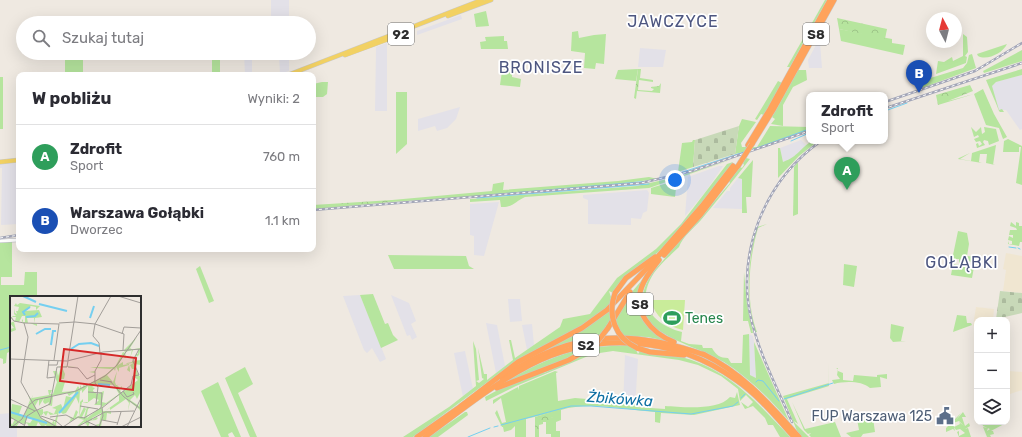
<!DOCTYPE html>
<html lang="pl">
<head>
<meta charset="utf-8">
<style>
  :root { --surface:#fff; --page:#f2f2f3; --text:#2b2b33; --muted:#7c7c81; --line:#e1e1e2; --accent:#0b8043 }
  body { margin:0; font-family:Rubik,sans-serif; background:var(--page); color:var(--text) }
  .controls { position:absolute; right:12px; bottom:12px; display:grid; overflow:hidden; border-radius:8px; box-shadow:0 4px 16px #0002 }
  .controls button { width:36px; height:36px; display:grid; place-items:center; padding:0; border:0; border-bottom:1px solid var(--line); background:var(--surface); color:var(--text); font:20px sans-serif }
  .compass { position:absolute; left:926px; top:12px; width:36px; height:36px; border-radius:50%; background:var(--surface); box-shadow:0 4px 16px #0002; rotate:353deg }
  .you { position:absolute; left:675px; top:180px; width:14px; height:14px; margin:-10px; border:3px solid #fff; border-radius:50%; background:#1a73e8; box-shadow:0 0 0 6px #1a73e833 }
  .badge { display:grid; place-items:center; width:26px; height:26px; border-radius:50%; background:var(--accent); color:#fff; font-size:13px; font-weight:700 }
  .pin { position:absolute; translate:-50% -33px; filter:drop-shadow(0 1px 2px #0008) }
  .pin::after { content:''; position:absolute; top:21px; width:14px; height:12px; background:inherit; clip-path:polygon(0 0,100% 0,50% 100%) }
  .popup { position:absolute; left:806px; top:92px; width:82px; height:52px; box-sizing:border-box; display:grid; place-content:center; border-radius:8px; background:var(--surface); filter:drop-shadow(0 1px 3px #0005); font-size:13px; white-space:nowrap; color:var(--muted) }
  .popup b { font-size:15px; color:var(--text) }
  .popup::after { content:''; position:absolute; left:50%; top:100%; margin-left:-8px; border:8px solid transparent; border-top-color:var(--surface) }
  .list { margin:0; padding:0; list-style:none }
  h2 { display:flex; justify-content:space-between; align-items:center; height:52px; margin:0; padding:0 16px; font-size:17px }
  h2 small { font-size:13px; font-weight:400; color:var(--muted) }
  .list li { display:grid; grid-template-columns:26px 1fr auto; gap:12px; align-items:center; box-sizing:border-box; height:64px; padding:0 16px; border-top:1px solid var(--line) }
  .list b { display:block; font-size:15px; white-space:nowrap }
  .list p { margin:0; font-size:13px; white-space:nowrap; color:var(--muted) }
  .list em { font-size:13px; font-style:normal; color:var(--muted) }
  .icon { flex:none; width:22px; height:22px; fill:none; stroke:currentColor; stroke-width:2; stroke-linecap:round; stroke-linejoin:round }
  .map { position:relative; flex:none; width:1022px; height:437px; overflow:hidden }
  .search { position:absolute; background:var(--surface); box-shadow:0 4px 16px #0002; left:16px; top:16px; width:300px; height:44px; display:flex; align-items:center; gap:10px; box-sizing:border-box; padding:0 14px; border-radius:22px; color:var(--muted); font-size:15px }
  .panel { position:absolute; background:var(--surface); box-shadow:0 4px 16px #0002; left:16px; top:72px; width:300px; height:180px; border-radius:8px }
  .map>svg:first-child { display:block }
  .industrial { fill:#e3e1e8 }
  .education { fill:#f0e6d1 }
  .green { fill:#b6e59e }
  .forest { fill:url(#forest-crowns) }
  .cemetery { fill:url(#cemetery-stones) }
  .pitch { fill:#c9ec9a }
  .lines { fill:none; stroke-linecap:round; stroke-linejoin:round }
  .stream { stroke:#75cff0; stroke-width:1 }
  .secondary-casing { stroke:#b4b7c1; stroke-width:4 }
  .primary-casing { stroke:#c9c9c9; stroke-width:5 }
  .highway-casing { stroke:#c9c9c9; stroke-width:6 }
  .secondary { stroke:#fff; stroke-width:3 }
  .primary { stroke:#f2d163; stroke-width:4 }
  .highway { stroke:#ffa35c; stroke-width:5 }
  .rail-casing { stroke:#a3a6b8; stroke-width:2.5 }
  .rail { stroke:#fff; stroke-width:1; stroke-dasharray:3; stroke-linecap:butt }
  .highway-bridge-casing { stroke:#c9c9c9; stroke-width:6; stroke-linecap:butt }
  .highway-bridge { stroke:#ffa35c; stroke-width:5 }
  .labels { text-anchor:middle; stroke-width:3.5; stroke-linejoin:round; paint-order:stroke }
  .shield { fill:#fff; stroke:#6d6d6d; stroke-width:1 }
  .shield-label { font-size:13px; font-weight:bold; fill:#2e2e2e }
  .leisure-label { font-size:14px; fill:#27864d; stroke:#fff; text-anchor:start }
  .service-label { font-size:14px; fill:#4e5e75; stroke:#fff; text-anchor:end }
  .water-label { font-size:15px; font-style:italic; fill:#0d6fa3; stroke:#fff }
  .quarter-label { font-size:16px; letter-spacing:1px; fill:#4d5680; stroke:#fff }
  .inset-river { fill:none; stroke:#75cff0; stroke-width:2 }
  .inset-road { fill:none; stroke:#a29e99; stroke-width:1 }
  .view { fill:#d62828; fill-opacity:0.15; stroke:#d62828; stroke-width:2 }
  .inset-edge { fill:none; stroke:#2e2e2e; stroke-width:2 }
</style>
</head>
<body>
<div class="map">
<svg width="1022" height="437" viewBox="0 0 1022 437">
  <defs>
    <pattern id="forest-crowns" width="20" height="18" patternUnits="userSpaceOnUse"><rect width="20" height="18" fill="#b6e59e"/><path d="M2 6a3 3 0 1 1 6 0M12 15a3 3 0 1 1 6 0" fill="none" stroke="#9dc588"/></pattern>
    <pattern id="cemetery-stones" width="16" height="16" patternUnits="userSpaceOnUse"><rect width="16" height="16" fill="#c8d9b8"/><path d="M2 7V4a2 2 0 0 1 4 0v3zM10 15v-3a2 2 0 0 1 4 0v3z" fill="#acbb9e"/></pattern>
  </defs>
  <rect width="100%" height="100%" fill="#efe9e1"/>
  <g class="industrial">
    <rect x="271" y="0" width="18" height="23"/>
    <polygon points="461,15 462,19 417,35 417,31"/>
    <polygon points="387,43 387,111 375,111 376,47"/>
    <polygon points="817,43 820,43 822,68 809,68 808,60"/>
    <polygon points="640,48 666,50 663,67 638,67"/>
    <polygon points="244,53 252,53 252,75 245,75"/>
    <polygon points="271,53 289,53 289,71 280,74 279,56 272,56"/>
    <polygon points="1022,75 1022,129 1020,130 1006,110 999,110 991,86 996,82"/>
    <polygon points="460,107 456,119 447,128 437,131 435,126 418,131 418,119"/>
    <polygon points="801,140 807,146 795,158 783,162 780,148"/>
    <polygon points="19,163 19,224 1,225 2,168 0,168 0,164"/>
    <polygon points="723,166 706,191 685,216 688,177 719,166"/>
    <polygon points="738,178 742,179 742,209 713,208 727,191 730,191 730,188"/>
    <polygon points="647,190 649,193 647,211 643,213 641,219 631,218 631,225 588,224 588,200 583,198 583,195"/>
    <polygon points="499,202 484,256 474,255 474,236 470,235 470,204"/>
    <polygon points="360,295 386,359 380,362 372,348 367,353 364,350 343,296"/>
    <polygon points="391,295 409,303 416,321 411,324 417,337 412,340 410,335 407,336"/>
    <polygon points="508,299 520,299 522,321 510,322"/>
    <polygon points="486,323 497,325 505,366 496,373"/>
    <polygon points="532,324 534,345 527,350 522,325"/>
    <polygon points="749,334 753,336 754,342 756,378 750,375"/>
    <polygon points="465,351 473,389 463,397 454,353"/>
    <polygon points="625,355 638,359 635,408 623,407"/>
    <polygon points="11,413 11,426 17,426 17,437 0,437 0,414"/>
  </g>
  <g class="education">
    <polygon points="1006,253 1022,256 1022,293 1003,291 1006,270 1003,269"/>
    <polygon points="976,307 994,309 993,320 977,320 977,325 973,326"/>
    <polygon points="1009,371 1022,372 1022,390 1007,395 1007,373"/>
  </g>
  <g class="green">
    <polygon points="825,0 827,0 790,67 787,67"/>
    <polygon points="486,11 489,26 476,27 474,14"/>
    <polygon points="839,29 892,39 892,43 905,45 903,55 841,41"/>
    <polygon points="578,31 579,38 594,35 606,34 604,64 596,63 595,69 584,68 585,53 571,51 572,32"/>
    <polygon points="963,34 967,37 968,52 965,56 967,57 966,63 936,74 938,61 944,62 952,57 953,61 963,56"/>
    <polygon points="504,36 504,41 507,41 508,49 481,49 480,42 486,41 485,37"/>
    <path d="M1007,44C1003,53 987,61 978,56L977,54Z"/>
    <polygon points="1022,50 1022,61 984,73 983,71"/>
    <polygon points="65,53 83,53 83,73 65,72"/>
    <polygon points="212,53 220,54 220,75 212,75"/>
    <polygon points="972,54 976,68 922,88 924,80 963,68 967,63 969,55"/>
    <polygon points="638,69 636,81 615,79 618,70"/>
    <path d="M1022,69V75L996,82L992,86L999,110L1002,109L1004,112H1000L999,111C995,100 990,90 986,80Z"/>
    <polygon points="798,70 806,70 807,80 793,87 783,105 783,126 771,124 775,119 772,117"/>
    <polygon points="502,71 512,72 512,77 521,79 520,87 500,85"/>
    <rect x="0" y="77" width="3" height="52"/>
    <polygon points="778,81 782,83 764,115 761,114 757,120 755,119"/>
    <polygon points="322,82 328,82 327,94 323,97 313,97 313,84"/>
    <polygon points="983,89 994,114 1007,137 1003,134 1007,137 1003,139 999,128 986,125 974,94"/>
    <polygon points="396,92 407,92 407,144 396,154"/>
    <polygon points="742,119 756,122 741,143 742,147 757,147 770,126 809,127 809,130 760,148 735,154 739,126"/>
    <polygon points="971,127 976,132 981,127 982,134 985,132 984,127 996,129 999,141 989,145 988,141 984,140 983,142 985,145 977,148 976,144 978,143 979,146 982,144 980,141 976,142 974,139 979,137 978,135 974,137"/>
    <polygon points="1008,139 1022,146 1022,185 1016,183 1021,147 1019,147 1019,152 1003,152 1004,141"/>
    <polygon points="693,140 695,140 693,167 678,172 682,143 692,142"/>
    <path d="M812,141H818L799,156L778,178V148H780L783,162C799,156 800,148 812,141Z"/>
    <polygon points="996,145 993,165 995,165 986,163 987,154 980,154 979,162 982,163 958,159 959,158 970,153 960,159 971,161 972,153"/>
    <path d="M736,158L649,188L525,197C516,201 512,208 501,207L500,200L470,202V199L637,186L680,176Z"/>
    <path d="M746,158L750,159C734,179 718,200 701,220C694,228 683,236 679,247C670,256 656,267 650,280C636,308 658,326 682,332L681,341L689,344L702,345L703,348H712C716,355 720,358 728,358L731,363H742L743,335L749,334L750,375L756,378L754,342L789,421C769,398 749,378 724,362C688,340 614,332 653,272L730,183L729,181L740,167L742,168L744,165L743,163Z"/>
    <polygon points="753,160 751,197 746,197 747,213 742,213 742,179 738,178"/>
    <path d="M733,162C712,194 685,225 658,252C643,266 623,273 613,293L609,291L611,297L610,306L576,329L519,359L413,437H403L449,407L476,386L473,341L476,349L479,380L476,381L479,383L484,379L482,378L478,348L484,374H487V380L513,360L509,340H511L515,358L560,327L563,319L590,314L617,278L656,249L681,224L727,164Z"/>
    <polygon points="798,162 798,214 793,216 794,167"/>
    <polygon points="649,177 658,179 584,188 392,202 392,200 492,191 493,184 504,182 503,190 618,181"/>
    <polygon points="677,180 675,197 651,194 651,188"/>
    <polygon points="1011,222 1016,226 1016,222 1019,223 1019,226 1022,226 1022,242 1020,242 1019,246 1008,244 1008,241 1009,244 1012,244 1012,241 1008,240 1009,236 1013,238 1013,235 1009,235 1010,230 1017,230 1016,228 1010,226"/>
    <path d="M767,224L758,228C749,259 745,301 757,332H755C746,296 747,263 757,227Z"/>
    <polygon points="958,231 967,233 969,244 967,256 976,257 975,262 964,261 963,265 974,267 972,278 951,275 953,264 959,265 959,259 954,259 953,262 952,260"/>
    <polygon points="12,242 12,277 1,277 1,285 24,285 25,272 37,272 37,297 11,297 11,351 7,353 6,363 3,364 3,359 0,358 0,243"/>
    <polygon points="388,255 466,256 469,266 474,269 394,269"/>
    <polygon points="844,264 857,266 854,287 843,285"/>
    <polygon points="200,266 214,301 209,303 196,269"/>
    <polygon points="744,272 747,305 753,333 751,333 748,321 743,321"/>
    <polygon points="642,280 641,314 670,342 648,337 622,336 614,320 631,293"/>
    <polygon points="373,294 385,324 388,323 393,335 398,340 381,348 360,295"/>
    <polygon points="609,309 611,321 599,336 575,341 541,352"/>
    <polygon points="957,315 966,316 967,323 971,323 972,325 953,332"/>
    <polygon points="891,324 904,327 901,341 906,341 893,342 890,338"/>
    <path d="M628,345L636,350L638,354L640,351C655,353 671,354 685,358C730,371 759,404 790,437H780L773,425H768L765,418L753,406L745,409L741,402L748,407L753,402L746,395L740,401L738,389L721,376L698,365L679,360L613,351L593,354L516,386L486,401L485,397L507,385L543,372L544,373L575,359L594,347Z"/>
    <path d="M587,348L580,352H576L578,355L497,387C526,369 553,355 587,348Z"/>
    <polygon points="828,362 829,386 787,399 798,424 794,421 795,423 809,437 802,437 797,431 783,396 829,383"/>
    <polygon points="245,367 253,384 238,393 257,437 250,437 225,378"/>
    <path d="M838,368V371L843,373V380L853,381L854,375L877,377V375L887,374V379L880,377L881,387L870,388C862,381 845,381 834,384L832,380L840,379L837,375L838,369H836Z"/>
    <path d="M555,371L558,372L556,373L558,401L575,398L623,402V397L636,398V407L665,409V406C682,407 718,411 730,397L735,398L737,392L740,405L694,415L661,413L660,423L655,422V412C626,410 590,401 561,410V420L556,422V431H560V437H551V418L553,417L555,412L526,419V437H515V426L511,430L504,432L503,427H502L495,413L497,410L502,423L506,422L501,398L493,404V400L518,387L519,390V386Z"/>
    <polygon points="218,382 241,437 235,437 232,432 228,434 229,437 221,437 201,391"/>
    <polygon points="792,402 805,429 835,422 841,437 811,437 809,435 811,433 808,434 804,430"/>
    <polygon points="465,412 467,412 468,415 438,437 429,437"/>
    <polygon points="963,412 966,417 962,417 965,426 969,423 970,426 965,429 968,428 971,437 959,437 957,432 959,431 959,436 965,433 960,429 956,430 954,427 960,424 959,422 964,426 959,421 953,423 955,431 953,429 946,432 946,428 961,413 956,420"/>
    <polygon points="865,418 873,418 875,432 863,434 861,437 851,437 846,433 859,430 857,419"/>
    <polygon points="985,422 991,424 1001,422 1004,424 991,431 993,431 994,434 990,435 991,437 987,437 983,427 988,428 987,431 990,429 983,426 982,423"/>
  </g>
  <g class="forest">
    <polygon points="837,18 887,29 885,39 839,29"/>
    <polygon points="638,69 641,69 640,78 653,80 653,82 639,80 638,90 652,91 654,89 651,88 651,87 659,86 661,83 660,93 637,91 636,99 634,98"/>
    <polygon points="970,85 973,91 948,101 974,94 938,105 936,95"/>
    <polygon points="392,200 392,202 313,209 313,205"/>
    <polygon points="556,411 556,417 551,418 551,434 546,434 546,422 543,422 543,424 539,425 539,437 535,437 535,417"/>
  </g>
  <g class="cemetery">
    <polygon points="739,126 735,154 693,167 695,140"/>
    <polygon points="1000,291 1022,293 1022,313 996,319"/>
  </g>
  <path class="pitch" d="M650,300H685L683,330C665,326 656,316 650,300Z"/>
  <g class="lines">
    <g class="stream">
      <polyline points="885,111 907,103"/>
      <polyline points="791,141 809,133"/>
      <polyline points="751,150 809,129"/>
      <polyline points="477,196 650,181 680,173 744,152"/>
      <polyline points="477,198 649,184"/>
      <polyline points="1009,247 1016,248"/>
      <polyline points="1018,248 1020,249"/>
      <polyline points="0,350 11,347"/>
      <polyline points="756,382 758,380 763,381 779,401"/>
      <polyline points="741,398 745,394"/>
      <polyline points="784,399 833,383"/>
      <polyline points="501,425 571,406 591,406 691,414 733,406 738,402"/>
      <polyline points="494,427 498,426"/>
      <polyline points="468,437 490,428"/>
    </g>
    <g class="secondary-casing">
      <polyline id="secondary" points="0,241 19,240"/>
    </g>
    <g class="primary-casing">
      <g id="primary">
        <polyline points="448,16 491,0"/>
        <polyline points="345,55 399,35"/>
        <polyline points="288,75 482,0"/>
        <polyline points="0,162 19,160"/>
      </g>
    </g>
    <g class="highway-casing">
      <g id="highway">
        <polyline points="752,144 773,110 834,0"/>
        <polyline points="748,145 770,109 830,0"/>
        <polyline points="664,255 701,214 737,167"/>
        <path d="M659,260C653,268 646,276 642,286C632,311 651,333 674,342"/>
        <polyline points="615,293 626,278 655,257"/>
        <polyline points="608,328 630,292"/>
        <polyline points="637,348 650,352 684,355"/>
        <path d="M703,354C743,373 770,405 799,437"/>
        <path d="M502,378C569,331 629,328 705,355"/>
        <polyline points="497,388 569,360 585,351"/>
        <polyline points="461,406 518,362 582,328 607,310 654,261 702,206 733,166"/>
        <polyline points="417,437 464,404"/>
        <path d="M425,437C459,412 492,385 530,365C596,331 675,336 736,380C758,395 776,417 794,437"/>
      </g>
    </g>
    <use href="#secondary" class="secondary"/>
    <use href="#primary" class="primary"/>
    <use href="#highway" class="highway"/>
    <g class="rail-casing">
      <g id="rail">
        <polyline points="885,102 975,71 1022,43"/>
        <polyline points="889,107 1022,63"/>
        <polyline points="313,210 641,183 692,171 809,131"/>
        <polyline points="0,238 19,235"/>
        <path d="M792,422C778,390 761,357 752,323C735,255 763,182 821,141"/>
      </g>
    </g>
    <use href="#rail" class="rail"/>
    <g class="highway-bridge-casing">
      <g id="highway-bridge">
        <polyline points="738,166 752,144"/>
        <path d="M615,293C607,315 615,338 637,348"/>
        <polyline points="585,351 598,341 608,328"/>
      </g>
    </g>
    <use href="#highway-bridge" class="highway-bridge"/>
  </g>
  <defs>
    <g id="stadium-bare" transform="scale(1.38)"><path d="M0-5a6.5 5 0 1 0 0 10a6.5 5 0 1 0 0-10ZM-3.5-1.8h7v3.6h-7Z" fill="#2e9e5b" stroke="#fff" stroke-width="2.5" paint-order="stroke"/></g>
    <g id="civic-bare" transform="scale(1.38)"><path d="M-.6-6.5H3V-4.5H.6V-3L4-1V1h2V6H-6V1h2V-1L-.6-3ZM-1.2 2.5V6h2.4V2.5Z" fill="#5c6f8a" stroke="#fff" stroke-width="2.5" paint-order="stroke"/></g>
  </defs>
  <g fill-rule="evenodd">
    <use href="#stadium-bare" x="672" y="318"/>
    <use href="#civic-bare" x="945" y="416"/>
  </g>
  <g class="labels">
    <g class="shield">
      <rect x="388" y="23" width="26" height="22" rx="3"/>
      <rect x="803" y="23" width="26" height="22" rx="3"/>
      <rect x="627" y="293" width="26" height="22" rx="3"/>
      <rect x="573" y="334" width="26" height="22" rx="3"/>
    </g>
    <g class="shield-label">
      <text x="401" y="39">92</text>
      <text x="816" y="39">S8</text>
      <text x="640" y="309">S8</text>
      <text x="586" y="350">S2</text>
    </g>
    <g class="leisure-label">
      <text x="685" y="323">Tenes</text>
    </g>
    <g class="service-label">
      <text x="932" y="421">FUP Warszawa 125</text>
    </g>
    <g class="water-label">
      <text transform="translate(620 399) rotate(4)" y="5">Żbikówka</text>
    </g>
    <g class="quarter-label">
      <text x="673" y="27">JAWCZYCE</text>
      <text x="541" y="73">BRONISZE</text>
      <text x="962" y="268">GOŁĄBKI</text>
    </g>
  </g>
  <g transform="translate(10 296)">
    <rect width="131" height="131" fill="#efe9e1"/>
    <path d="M6,7L7,9L10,7L30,10L26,14V11L21,10L15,15L29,14L32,21L25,22L24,27L27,28V30L20,27H24V22H17L18,27H13L12,25L11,26L13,23V26H15V20H12L9,26H4L6,34L1,36L0,33L4,32L0,27L5,25L6,21H2L3,25L0,20L1,18V22H2V21L3,20H6L4,18L5,12V17L7,18L6,15H8L9,11L4,10ZM127,41L120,52L123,54L120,62L122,54L115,56L116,62L113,61L108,69L113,66V69L119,68L120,73H122L120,69L123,67L116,68L117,67L122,66V64L126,58H128V54L124,53L131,52L129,59L124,63L127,60L126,59L122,65L131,64V69L124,68L129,80L131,79V95L127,103L125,99L120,104L129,110L130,105L131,117L129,113L120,106L118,115L119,107L116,103L100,114V112L95,115L109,105V99L92,111L93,115H101V118L97,117L96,125L92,124L91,131L87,130L85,129L89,128V130L91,117L82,122V124L86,121L88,122L86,124L77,125L80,126L78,131L75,126L76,129L74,126L71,129H70L67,131H66L74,124L68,122L59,126L61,123L59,121L63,122L66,114L68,116L66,121L69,120L70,106L73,103V106H78V90L72,97V94L70,95L69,108L66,101L56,117L53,118L49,115L46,129L48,131H37L36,129L32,131L28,126L26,131H19L17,127L14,129L15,126L20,127L23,123L18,121L14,128L9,127L6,131H0V125L2,129L5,123H0L2,108L12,110L9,118L14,120L20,104L18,99L21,103L23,99L22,102L39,99L38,94H42L40,98H43L47,86L43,75H47L48,80L51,71L48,70L67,71H52L55,78L54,83H50L55,86L52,96L65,95L68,90L70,93V89L72,92L74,88L75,90L84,85V82L85,85L98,77L103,72L100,73L85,72V77L79,76L85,75V72L80,71H105L113,56L115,57L114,54ZM119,69L117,74L120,76V73H125L123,80L128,84L111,97L110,92H112V90L110,92L107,89L113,88L106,89L105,86L107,75L103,86L97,79L104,73L105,75L106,71L109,76V72ZM88,88L104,89L109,98L96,107L92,106L94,95L87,98L83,95V94L85,92L82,91ZM65,96L64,102L56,100L53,113L51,108L42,112L46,113L44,118L37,115L33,116L36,120L38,116L40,119L47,118L44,128V124L42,127L32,123L30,120L33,118V113L27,114L25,110L29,103V110L34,102L33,106L35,108L39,106L38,109L42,110L43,100L57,97L59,100ZM84,102L89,104L84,109H91V111L77,122L78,118L76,122L78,113L81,111H77L74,122L72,121L76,113L74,111L69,121L72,106L77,107Z" fill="#b6e59e" fill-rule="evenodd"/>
    <path class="inset-river" d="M13,0L26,6M29,8L57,15M15,19L13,16L20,11M16,21L25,20L28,17M80,22L84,10M26,38L35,33H41M41,49L43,35H46M61,53L69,48L81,47L89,50M88,88L100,89M0,116L37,127M49,117L68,96"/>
    <path class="inset-road" d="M108,0L131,7M0,20L4,25L14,27L18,41L11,86L31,122L47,131M65,26L85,28M14,27L49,28M49,27L65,26M85,28L114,38L113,54M85,28L101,0M85,28L83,40L89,47L90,57M112,38L114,31L131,32M129,53L123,65L129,79M0,63L57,65L93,56L131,53M39,64L37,82L45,81M44,64L49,28M58,64L68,0M38,69H47L48,65M58,71L68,72L77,83L85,79M90,84L102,86M100,85L114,101L131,113M121,89L123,80L129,79M113,95L117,101L124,98L123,96M78,96L92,97M0,103L25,115L40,108L47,71H57L58,65M86,108L88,91L85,87V75L91,64V57M70,110L88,113M91,112L92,97M31,120L46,125L53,131M0,121L14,129M40,121L56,119L64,123M74,122L91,112M92,124L108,127M76,125L89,131M107,129L111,116M2,131L12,123L19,109L25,104L66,95L95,80L107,69L131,34M14,131L17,120L25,115M53,131L68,121L75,122M67,131L95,116L124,115M89,131L93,120L92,112L121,89M111,131L131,121M117,131L131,102"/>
    <path class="view" d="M54,53L126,62L123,94L50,85Z"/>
    <rect width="131" height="131" class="inset-edge"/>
  </g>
</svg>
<div class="controls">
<button>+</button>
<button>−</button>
<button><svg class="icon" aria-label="layers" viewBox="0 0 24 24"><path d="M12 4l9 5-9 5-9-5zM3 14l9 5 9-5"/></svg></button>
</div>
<svg class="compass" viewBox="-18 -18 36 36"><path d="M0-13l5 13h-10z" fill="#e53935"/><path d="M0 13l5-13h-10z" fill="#7c7c81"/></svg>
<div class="you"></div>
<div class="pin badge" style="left:847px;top:190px;background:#2e9e5b">A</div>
<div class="popup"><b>Zdrofit</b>Sport</div>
<div class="pin badge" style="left:919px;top:93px;background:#1a4fb4">B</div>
<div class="search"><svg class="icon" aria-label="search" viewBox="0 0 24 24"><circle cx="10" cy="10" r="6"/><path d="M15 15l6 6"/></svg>Szukaj tutaj</div>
<section class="panel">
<h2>W pobliżu<small>Wyniki: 2</small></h2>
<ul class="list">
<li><span class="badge" style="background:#2e9e5b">A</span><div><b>Zdrofit</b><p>Sport</p></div><em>760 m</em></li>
<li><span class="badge" style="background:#1a4fb4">B</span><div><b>Warszawa Gołąbki</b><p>Dworzec</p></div><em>1.1 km</em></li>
</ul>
</section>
</div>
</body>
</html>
